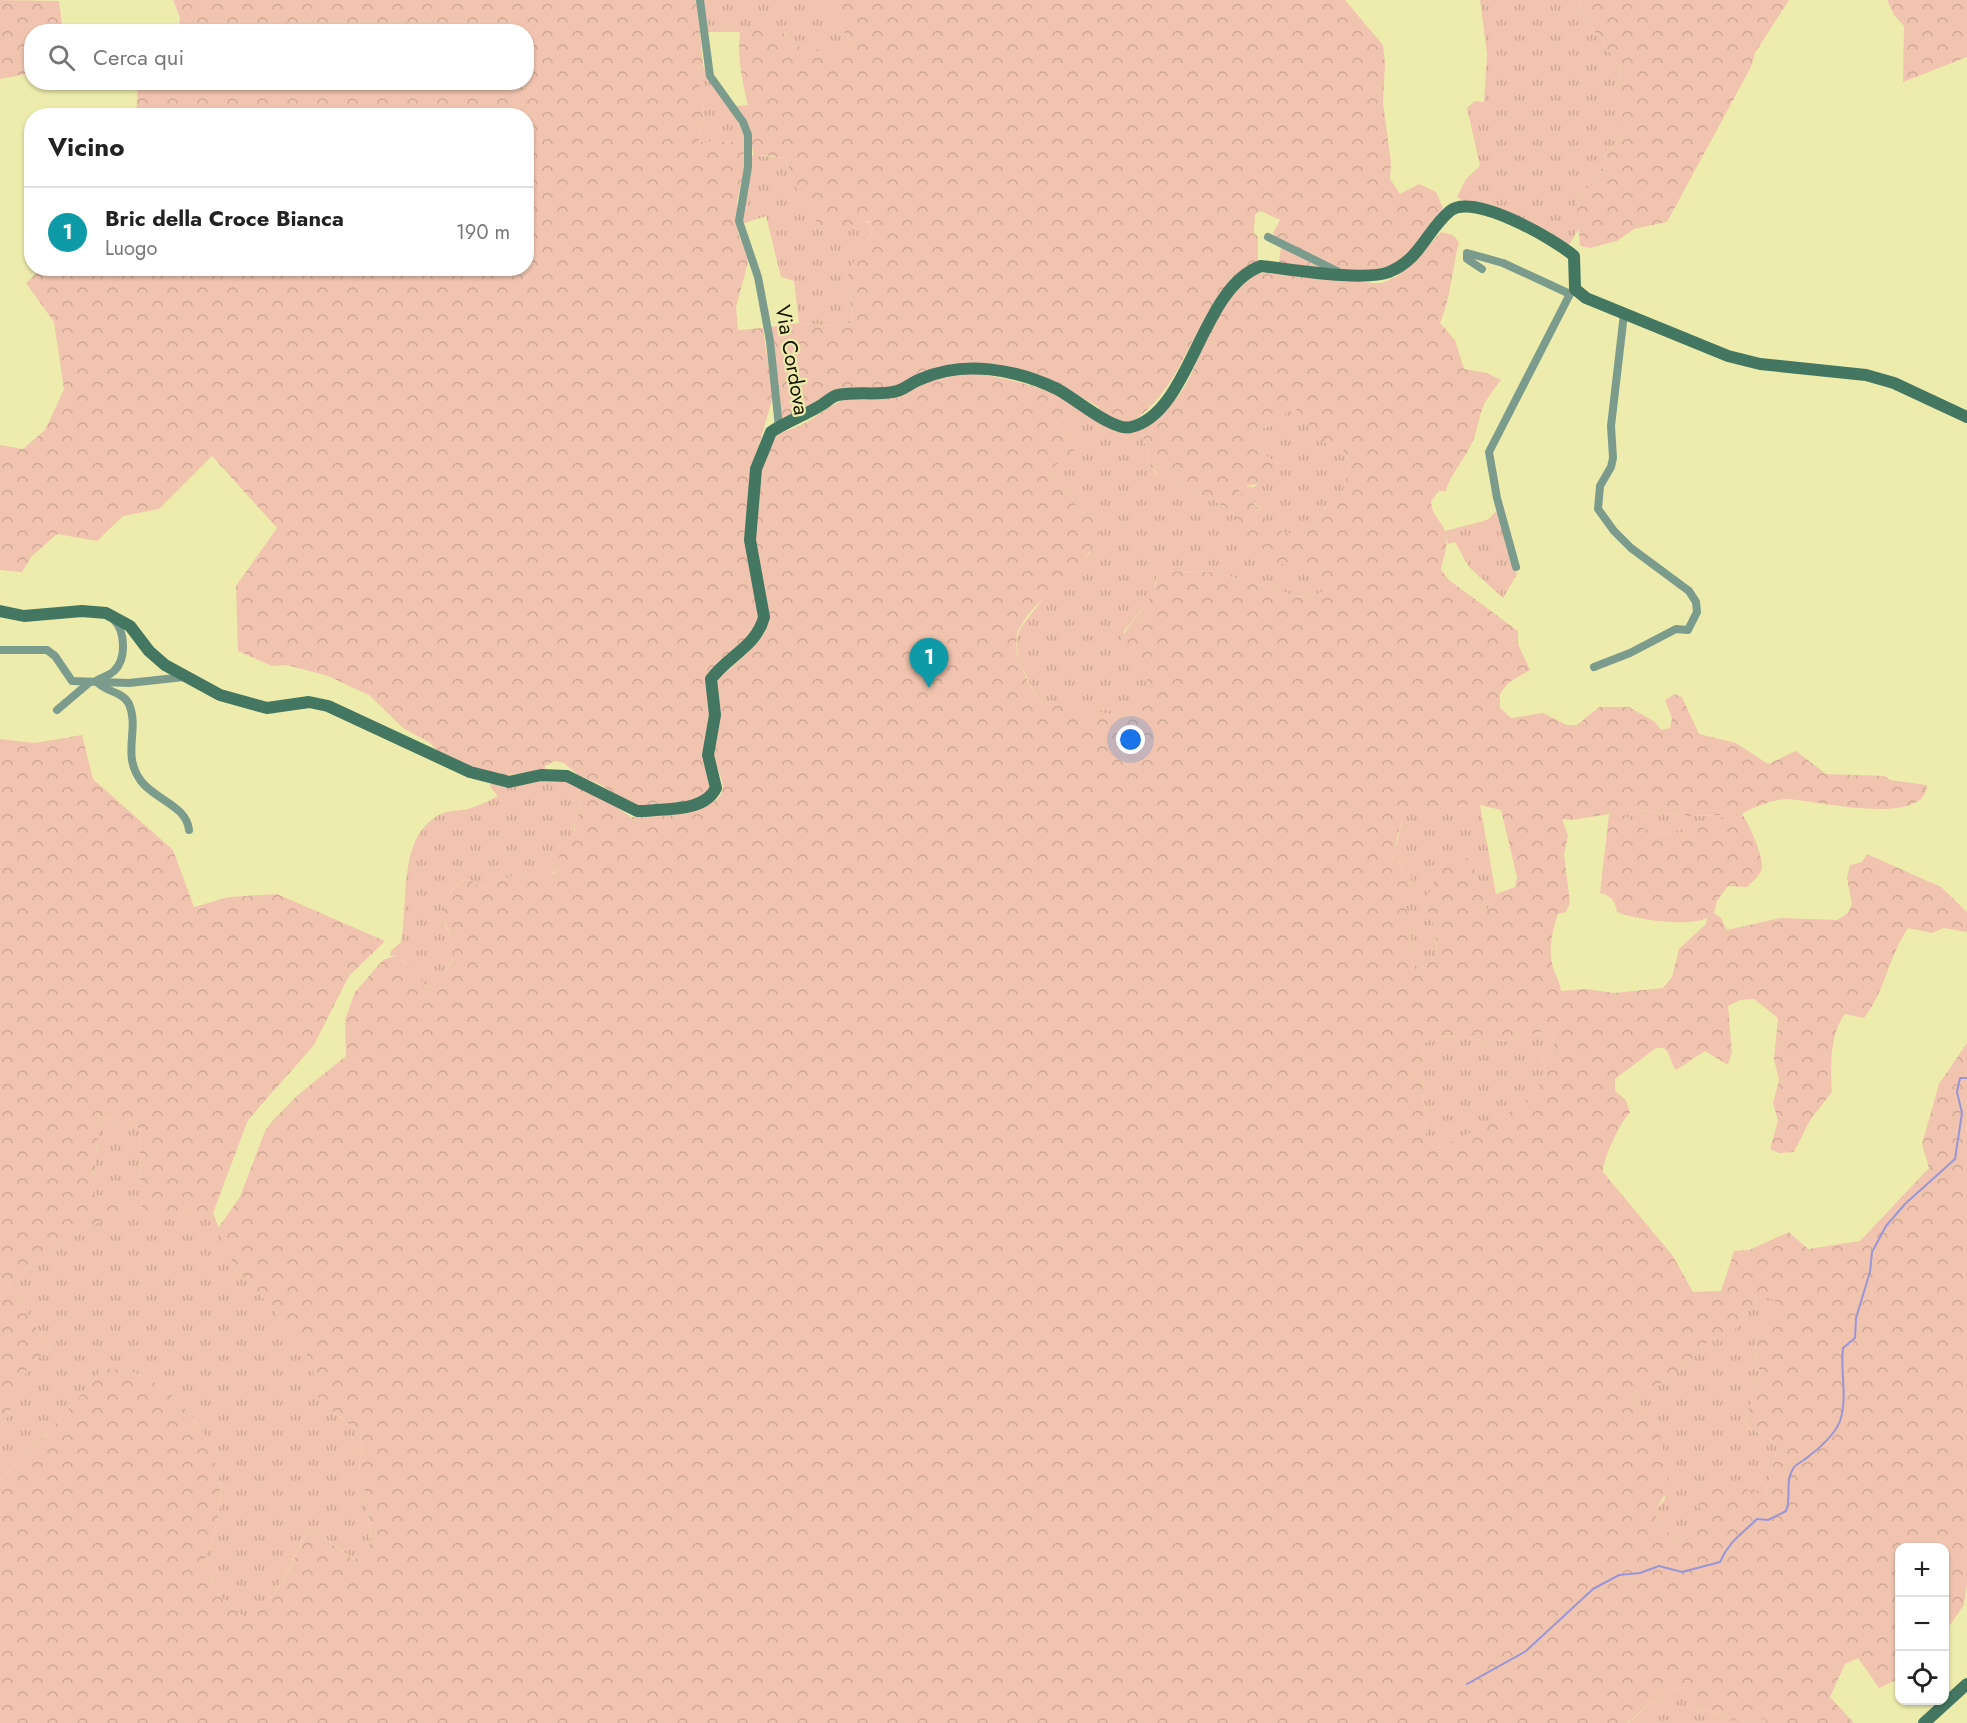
<!DOCTYPE html>
<html lang="it">
<head>
<meta charset="utf-8">
<style>
  :root { --surface:#fff; --page:#f2f2f2; --text:#222; --muted:#767676; --line:#e0e0e0; --accent:#111827 }
  body { margin:0; font-family:Jost,sans-serif; background:var(--page); color:var(--text) }
  .controls { position:absolute; right:18px; bottom:18px; display:grid; overflow:hidden; border-radius:12px; box-shadow:0 2px 4px #0004 }
  .controls button { width:54px; height:54px; display:grid; place-items:center; padding:0; border:0; border-bottom:2px solid var(--line); background:var(--surface); color:var(--text); font:30px sans-serif }
  .you { position:absolute; left:1131px; top:740px; width:21px; height:21px; margin:-15px; border:4px solid #fff; border-radius:50%; background:#1a73e8; box-shadow:0 0 0 9px #1a73e833 }
  .badge { display:grid; place-items:center; width:39px; height:39px; border-radius:50%; background:var(--accent); color:#fff; font-size:20px; font-weight:700 }
  .pin { position:absolute; translate:-50% -50px; filter:drop-shadow(0 2px 3px #0008) }
  .pin::after { content:''; position:absolute; top:32px; width:21px; height:18px; background:inherit; clip-path:polygon(0 0,100% 0,50% 100%) }
  .list { margin:0; padding:0; list-style:none }
  h2 { display:flex; justify-content:space-between; align-items:center; height:78px; margin:0; padding:0 24px; font-size:26px }
  h2 small { font-size:20px; font-weight:400; color:var(--muted) }
  .list li { display:grid; grid-template-columns:39px 1fr auto; gap:18px; align-items:center; box-sizing:border-box; height:90px; padding:0 24px; border-top:2px solid var(--line) }
  .list b { display:block; font-size:22px; white-space:nowrap }
  .list p { margin:0; font-size:20px; white-space:nowrap; color:var(--muted) }
  .list em { font-size:20px; font-style:normal; color:var(--muted) }
  .icon { flex:none; width:33px; height:33px; fill:none; stroke:currentColor; stroke-width:2; stroke-linecap:round; stroke-linejoin:round }
  .map { position:relative; flex:none; width:1967px; height:1723px; overflow:hidden }
  .search { position:absolute; background:var(--surface); box-shadow:0 2px 4px #0004; left:24px; top:24px; width:510px; height:66px; display:flex; align-items:center; gap:15px; box-sizing:border-box; padding:0 21px; border-radius:24px; color:var(--muted); font-size:22px }
  .panel { position:absolute; background:var(--surface); box-shadow:0 2px 4px #0004; left:24px; top:108px; width:510px; height:168px; border-radius:24px }
  .map>svg:first-child { display:block }
  .grass { fill:url(#grass-tufts) }
  .forest { fill:url(#forest-crowns); fill-rule:evenodd }
  .lines { fill:none; stroke-linecap:round; stroke-linejoin:round }
  .stream { stroke:#9996d7; stroke-width:2 }
  .street { stroke:#7b9c8d; stroke-width:8 }
  .secondary { stroke:#447762; stroke-width:12 }
  .labels { text-anchor:middle; stroke-width:4.5; stroke-linejoin:round; paint-order:stroke }
  .street-label { font-size:21px; fill:#161500; stroke:#eeecad }
</style>
</head>
<body>
<div class="map">
<svg width="1967" height="1723" viewBox="0 0 1967 1723">
  <defs>
    <pattern id="grass-tufts" width="24" height="20" patternUnits="userSpaceOnUse" patternTransform="scale(1.5)"><rect width="24" height="20" fill="#f1c4af"/><path d="M3 7l-1-3M5 7V3M7 7l1-3M15 17l-1-3M17 17v-4M19 17l1-3" fill="none" stroke="#cea895"/></pattern>
    <pattern id="forest-crowns" width="20" height="18" patternUnits="userSpaceOnUse" patternTransform="scale(1.5)"><rect width="20" height="18" fill="#f1c4af"/><path d="M2 6a3 3 0 1 1 6 0M12 15a3 3 0 1 1 6 0" fill="none" stroke="#cea895"/></pattern>
  </defs>
  <rect width="100%" height="100%" fill="#eeecad"/>
  <g class="grass">
    <polygon points="702,0 825,0 852,45 843,51 815,52 797,48 785,33 766,27 740,32 708,32"/>
    <path d="M1480,0H1579L1581,12L1621,68C1619,85 1612,106 1625,120L1620,139L1606,153L1598,180L1576,198L1580,227L1569,245L1492,205L1465,202L1457,197L1466,179L1480,166L1467,108L1475,101L1484,102L1487,54Z"/>
    <path d="M703,65C714,92 738,112 746,141L699,142L704,111L697,69Z"/>
    <path d="M752,155L786,158L788,167L834,230L860,221L869,222L873,230C864,248 848,265 848,286C848,302 856,311 848,327L799,323L794,281L781,277L766,216L742,224Z"/>
    <path d="M1292,404L1322,441L1343,449L1349,462L1341,501L1327,505L1311,530C1293,536 1276,536 1263,519C1260,515 1260,510 1257,506C1253,500 1243,496 1237,492L1244,486L1254,487L1280,464C1265,456 1257,452 1257,435L1263,428L1280,421Z"/>
    <path d="M1078,409L1116,432L1141,429L1151,467L1157,474L1168,473L1181,487L1214,500L1236,515C1237,569 1298,553 1324,591L1311,597L1296,596L1215,572L1158,571L1152,598L1123,632L1148,678L1138,706L1127,717L1099,712H1078L1065,705H1050L1037,699L1019,661L1016,640L1021,627L1048,592L1090,553L1094,517C1073,512 1078,508 1069,491C1065,485 1053,478 1047,472L1066,454L1076,434C1066,432 1059,431 1057,419Z"/>
    <polygon points="1497,511 1517,574 1503,598 1469,567 1455,542 1448,544 1445,531 1487,520"/>
    <path d="M557,777L577,786L581,810L574,823V837L559,847V869C549,878 535,874 522,878L515,875L482,888L467,879C451,884 441,905 444,921C446,930 454,938 455,948C456,962 443,968 440,981L428,988L397,955L390,956L391,951L401,942C409,902 397,835 441,814C449,810 459,811 468,809C478,806 489,801 498,796L490,787L492,782Z"/>
    <polygon points="1480,805 1496,894 1487,910 1471,857 1425,904 1436,932 1437,957 1416,971 1411,959 1410,922 1405,902 1406,888 1411,883 1395,854 1403,813 1415,808 1441,812 1453,806"/>
    <path d="M1628,809L1689,816L1728,815C1704,827 1672,841 1645,829C1637,825 1628,818 1621,813Z"/>
    <path d="M1547,1029L1553,1033L1554,1047L1543,1057L1546,1074C1525,1115 1480,1126 1442,1147L1435,1148L1426,1139C1427,1106 1417,1076 1425,1043C1441,1029 1475,1041 1495,1041C1512,1041 1531,1036 1547,1029Z"/>
    <path d="M99,1116L139,1128L142,1217L213,1213L235,1269L270,1305L313,1363L322,1403L354,1428L362,1441L359,1469L366,1497L371,1540L367,1554L355,1560L320,1535L307,1532C291,1561 278,1604 245,1617C225,1606 211,1587 206,1564C203,1550 211,1545 214,1534C218,1518 222,1500 220,1484C214,1430 161,1364 103,1369L45,1436L0,1480V1426L7,1418L30,1362L51,1350L8,1283L68,1239L124,1208L93,1193Z"/>
    <polygon points="1759,1296 1777,1299 1754,1346 1760,1373 1744,1424 1778,1445 1765,1496 1710,1518 1676,1545 1669,1533 1657,1524 1656,1510 1665,1499 1658,1422 1635,1406 1634,1392 1660,1384 1682,1369 1710,1340 1735,1329"/>
    <polygon points="1687,1687 1697,1710 1719,1713 1739,1722 1764,1719 1767,1723 1628,1723 1665,1691"/>
  </g>
  <g class="forest">
    <polygon points="0,0 59,1 63,31 32,32 31,73 0,79"/>
    <polygon points="173,0 697,0 703,65 697,69 704,111 699,142 746,141 747,156 737,202 738,233 749,259 736,307 738,330 763,328 773,397 754,462 749,497 758,607 757,627 748,639 716,666 710,717 712,788 708,794 689,801 636,807 601,785 578,775 564,763 555,761 545,766 545,770 499,776 479,770 438,752 430,743 403,728 369,695 328,676 287,665 272,666 238,651 236,586 277,528 212,456 159,509 123,516 97,541 57,534 32,556 22,572 0,570 0,445 23,449 45,430 64,389 54,322 26,283 41,269 526,268 526,116 136,115 138,83 526,82 526,32 178,31 180,18"/>
    <path d="M825,0H1345L1383,45L1385,64L1383,103L1391,162L1390,179L1400,194L1419,184L1436,192L1443,208C1412,290 1349,270 1279,263L1281,247L1273,233L1280,220L1261,211L1255,214L1254,233L1258,237V263C1194,291 1193,385 1130,423L1105,416L1097,406L1069,390L991,366L878,391L860,389L782,419L770,327L799,323L848,327C858,309 844,295 848,276C851,259 866,246 873,230L869,221C856,220 845,230 833,230C810,229 790,176 786,158L759,155L754,157L748,127L735,106L748,105C742,81 737,57 740,32C748,31 760,26 767,27C795,29 785,53 825,51C836,50 843,52 852,45Z"/>
    <path d="M1579,0H1789L1755,53L1751,67L1667,222L1634,229L1617,241L1590,248L1580,246L1576,198L1598,180L1606,153L1620,139L1625,120C1612,106 1619,85 1621,68L1581,12Z"/>
    <polygon points="1887,0 1967,0 1967,57 1903,82 1904,26 1894,15"/>
    <path d="M1441,232L1453,235L1459,242C1452,269 1451,297 1440,323L1455,340L1464,369L1487,373L1501,380C1495,388 1487,398 1483,407C1478,419 1477,435 1470,447C1462,463 1451,473 1446,491H1439L1431,501C1432,516 1440,519 1445,531C1450,543 1443,557 1441,570L1449,580L1518,631V644L1530,670L1508,683L1500,694V708L1511,718L1543,713L1567,725H1577L1599,707H1629L1655,722L1661,730L1670,728L1672,718L1665,700L1674,694L1682,697L1699,734L1736,743L1768,764L1796,751L1826,774L1885,776L1890,780L1927,785C1926,829 1810,799 1786,799C1773,800 1753,807 1742,814C1749,823 1764,858 1762,868C1760,876 1752,882 1747,887L1728,886L1717,901L1714,913L1721,918L1727,930L1780,918L1837,920L1848,913L1852,904L1847,878L1850,865L1862,862L1867,854L1941,887L1967,912V932L1944,928L1932,933L1908,928C1889,955 1886,990 1864,1018L1845,1014C1830,1032 1830,1069 1832,1092L1810,1120L1794,1152L1779,1153L1770,1149L1778,1121L1773,1103L1779,1080L1774,1059L1778,1018L1754,999L1740,1000L1728,1006L1732,1052L1728,1065L1705,1051L1676,1070C1668,1060 1672,1046 1656,1048L1615,1079V1091L1626,1100L1630,1113C1621,1120 1602,1161 1603,1172L1673,1256L1693,1292L1721,1291L1734,1251L1749,1250L1789,1232L1808,1249L1860,1241L1929,1168L1922,1144L1939,1084L1967,1043V1584L1964,1605L1945,1632L1944,1548H1900L1899,1679L1879,1688L1858,1658L1845,1664L1830,1697L1854,1723H1767L1764,1719L1739,1722L1719,1713L1697,1710L1687,1687L1665,1691L1627,1723H0V1480L45,1436L103,1369C161,1364 214,1430 220,1484C222,1500 218,1518 214,1534C211,1545 203,1550 206,1564C211,1587 225,1606 245,1617C278,1604 292,1561 307,1532L320,1535L354,1560L367,1554L371,1539L366,1497L359,1469L362,1441L354,1428L322,1403L314,1391L313,1363L270,1305L235,1269L218,1228L240,1197L265,1131L273,1120L299,1094L346,1056L345,1020L355,992L383,960L397,955L428,988L440,981C442,971 448,969 452,961C460,945 447,931 442,916C443,901 453,884 467,879L482,888L515,875L522,878L536,874H553L559,869V847C568,839 577,837 574,822L581,810L577,786L594,792L631,817C651,818 715,813 722,792C725,779 715,767 714,756C712,732 715,706 716,681C729,669 766,641 768,624C771,601 759,580 756,557C752,526 755,467 773,440C779,431 791,430 801,425C816,418 827,406 844,400L967,373C994,375 1068,389 1082,415L1077,420L1063,416L1057,420C1059,431 1066,432 1076,434L1078,441L1073,451L1047,472C1053,478 1065,485 1069,491C1078,508 1073,512 1094,517L1101,529C1097,537 1094,547 1088,554C1072,576 1015,614 1016,643C1017,663 1028,681 1037,699L1050,705H1065L1078,712H1099L1127,717L1138,706L1148,678L1118,646C1130,614 1153,612 1158,571L1215,572L1296,596L1311,597L1323,591C1304,561 1253,563 1241,543C1236,535 1236,524 1236,515L1214,500L1181,487L1168,473L1158,474L1151,467L1141,429C1159,416 1176,403 1186,384C1205,351 1219,289 1257,274C1275,266 1354,284 1381,283C1408,275 1422,252 1441,232ZM1292,405L1322,441L1343,449L1349,462L1341,501L1327,505L1311,530C1261,545 1271,507 1238,492L1244,486L1273,482L1280,473V464C1266,456 1257,453 1257,435L1263,428L1280,421ZM1480,805L1501,810L1517,877L1515,887L1496,894L1487,910L1471,857C1438,864 1436,875 1425,904L1436,932L1437,957L1416,971L1411,959L1410,922L1405,902L1412,876C1387,859 1398,839 1403,813L1415,808L1441,812L1453,806ZM1629,809L1689,816L1727,815C1704,827 1671,841 1645,829C1637,825 1629,818 1621,813ZM1609,814L1600,893C1612,896 1615,901 1617,912C1635,920 1689,927 1707,918L1706,924L1679,949L1672,977L1663,988L1614,993L1586,989L1561,991C1560,982 1556,976 1553,968C1548,948 1552,933 1558,914L1566,912L1570,903L1564,854L1568,836L1562,819L1572,820ZM1547,1029L1553,1033L1554,1047L1543,1057L1546,1074C1525,1115 1479,1126 1442,1147L1435,1148L1426,1139C1427,1106 1417,1076 1425,1043C1441,1029 1475,1041 1495,1041C1512,1041 1531,1036 1547,1029ZM1759,1296L1776,1300L1754,1346L1760,1373L1744,1424L1778,1445L1765,1496L1715,1478L1698,1506L1710,1518L1676,1545L1669,1533L1657,1524L1656,1510L1670,1486L1658,1422L1635,1406L1634,1392L1660,1384L1682,1369L1710,1340L1735,1329Z"/>
    <polygon points="82,735 93,779 173,850 194,907 229,897 277,894 385,941 349,976 314,1045 248,1120 213,1213 142,1218 139,1128 99,1116 93,1193 125,1208 68,1239 8,1283 51,1350 30,1362 7,1418 0,1426 0,739 35,743"/>
  </g>
  <g class="lines">
    <path class="stream" d="M1467,1684L1526,1651L1593,1589L1619,1575L1640,1573L1659,1566L1682,1572L1720,1562C1729,1541 1742,1534 1757,1519L1768,1520L1786,1511C1792,1496 1784,1482 1794,1467C1798,1463 1805,1460 1809,1456C1820,1448 1835,1434 1840,1421C1848,1397 1840,1372 1843,1348L1855,1338L1856,1318L1870,1272L1872,1252L1886,1226L1905,1204L1955,1159L1962,1113L1957,1092L1960,1078H1967"/>
    <g class="street">
      <polyline points="700,0 710,76 743,122 748,135 748,167 739,221 758,277 770,341 779,427"/>
      <polyline points="1268,237 1339,272"/>
      <polyline points="1482,269 1467,259 1467,253 1503,263 1570,294"/>
      <polyline points="1516,567 1497,498 1489,452 1570,294 1575,289"/>
      <path d="M114,620C125,631 127,659 114,671C110,675 101,678 96,681C104,692 123,691 129,704C140,730 121,754 141,781C154,799 187,806 189,830"/>
      <polyline points="0,650 47,650 55,656 72,681 129,683 184,677"/>
      <polyline points="1594,667 1630,653 1676,629 1688,630 1697,612 1696,602 1689,591 1631,548 1614,531 1598,509 1600,486 1611,467 1613,458 1611,426 1624,314"/>
      <polyline points="57,710 90,682"/>
    </g>
    <g class="secondary">
      <path d="M0,611L24,616L82,611L106,613L130,626L149,651L165,665L220,695L267,708L309,702L328,706L470,772L509,782L541,775L567,776L637,811H645C668,808 704,812 716,788L708,755L715,715L711,679C728,656 757,646 764,617L750,540L756,469L771,432C787,421 806,415 823,404C828,401 832,396 838,395C858,391 878,396 897,391C905,389 912,382 921,379C964,360 1016,369 1057,389C1075,398 1113,432 1131,427C1191,413 1200,288 1261,266C1290,269 1364,282 1389,272C1421,259 1426,231 1450,211C1473,192 1554,239 1574,256L1575,289L1586,298L1728,356L1760,364L1866,375L1894,383L1967,417"/>
      <polyline points="1924,1723 1967,1684"/>
    </g>
  </g>
  <g class="labels">
    <g class="street-label">
      <text transform="translate(792 360) rotate(80)" y="7">Via Cordova</text>
    </g>
  </g>
</svg>
<div class="controls">
<button>+</button>
<button>−</button>
<button><svg class="icon" aria-label="locate" viewBox="0 0 24 24"><circle cx="12" cy="12" r="6"/><path d="M12 2v4M12 18v4M2 12h4M18 12h4"/></svg></button>
</div>
<div class="you"></div>
<div class="pin badge" style="left:929px;top:688px;background:#0f9aa8">1</div>
<div class="search"><svg class="icon" aria-label="search" viewBox="0 0 24 24"><circle cx="10" cy="10" r="6"/><path d="M15 15l6 6"/></svg>Cerca qui</div>
<section class="panel">
<h2>Vicino<small></small></h2>
<ul class="list">
<li><span class="badge" style="background:#0f9aa8">1</span><div><b>Bric della Croce Bianca</b><p>Luogo</p></div><em>190 m</em></li>
</ul>
</section>
</div>
</body>
</html>
